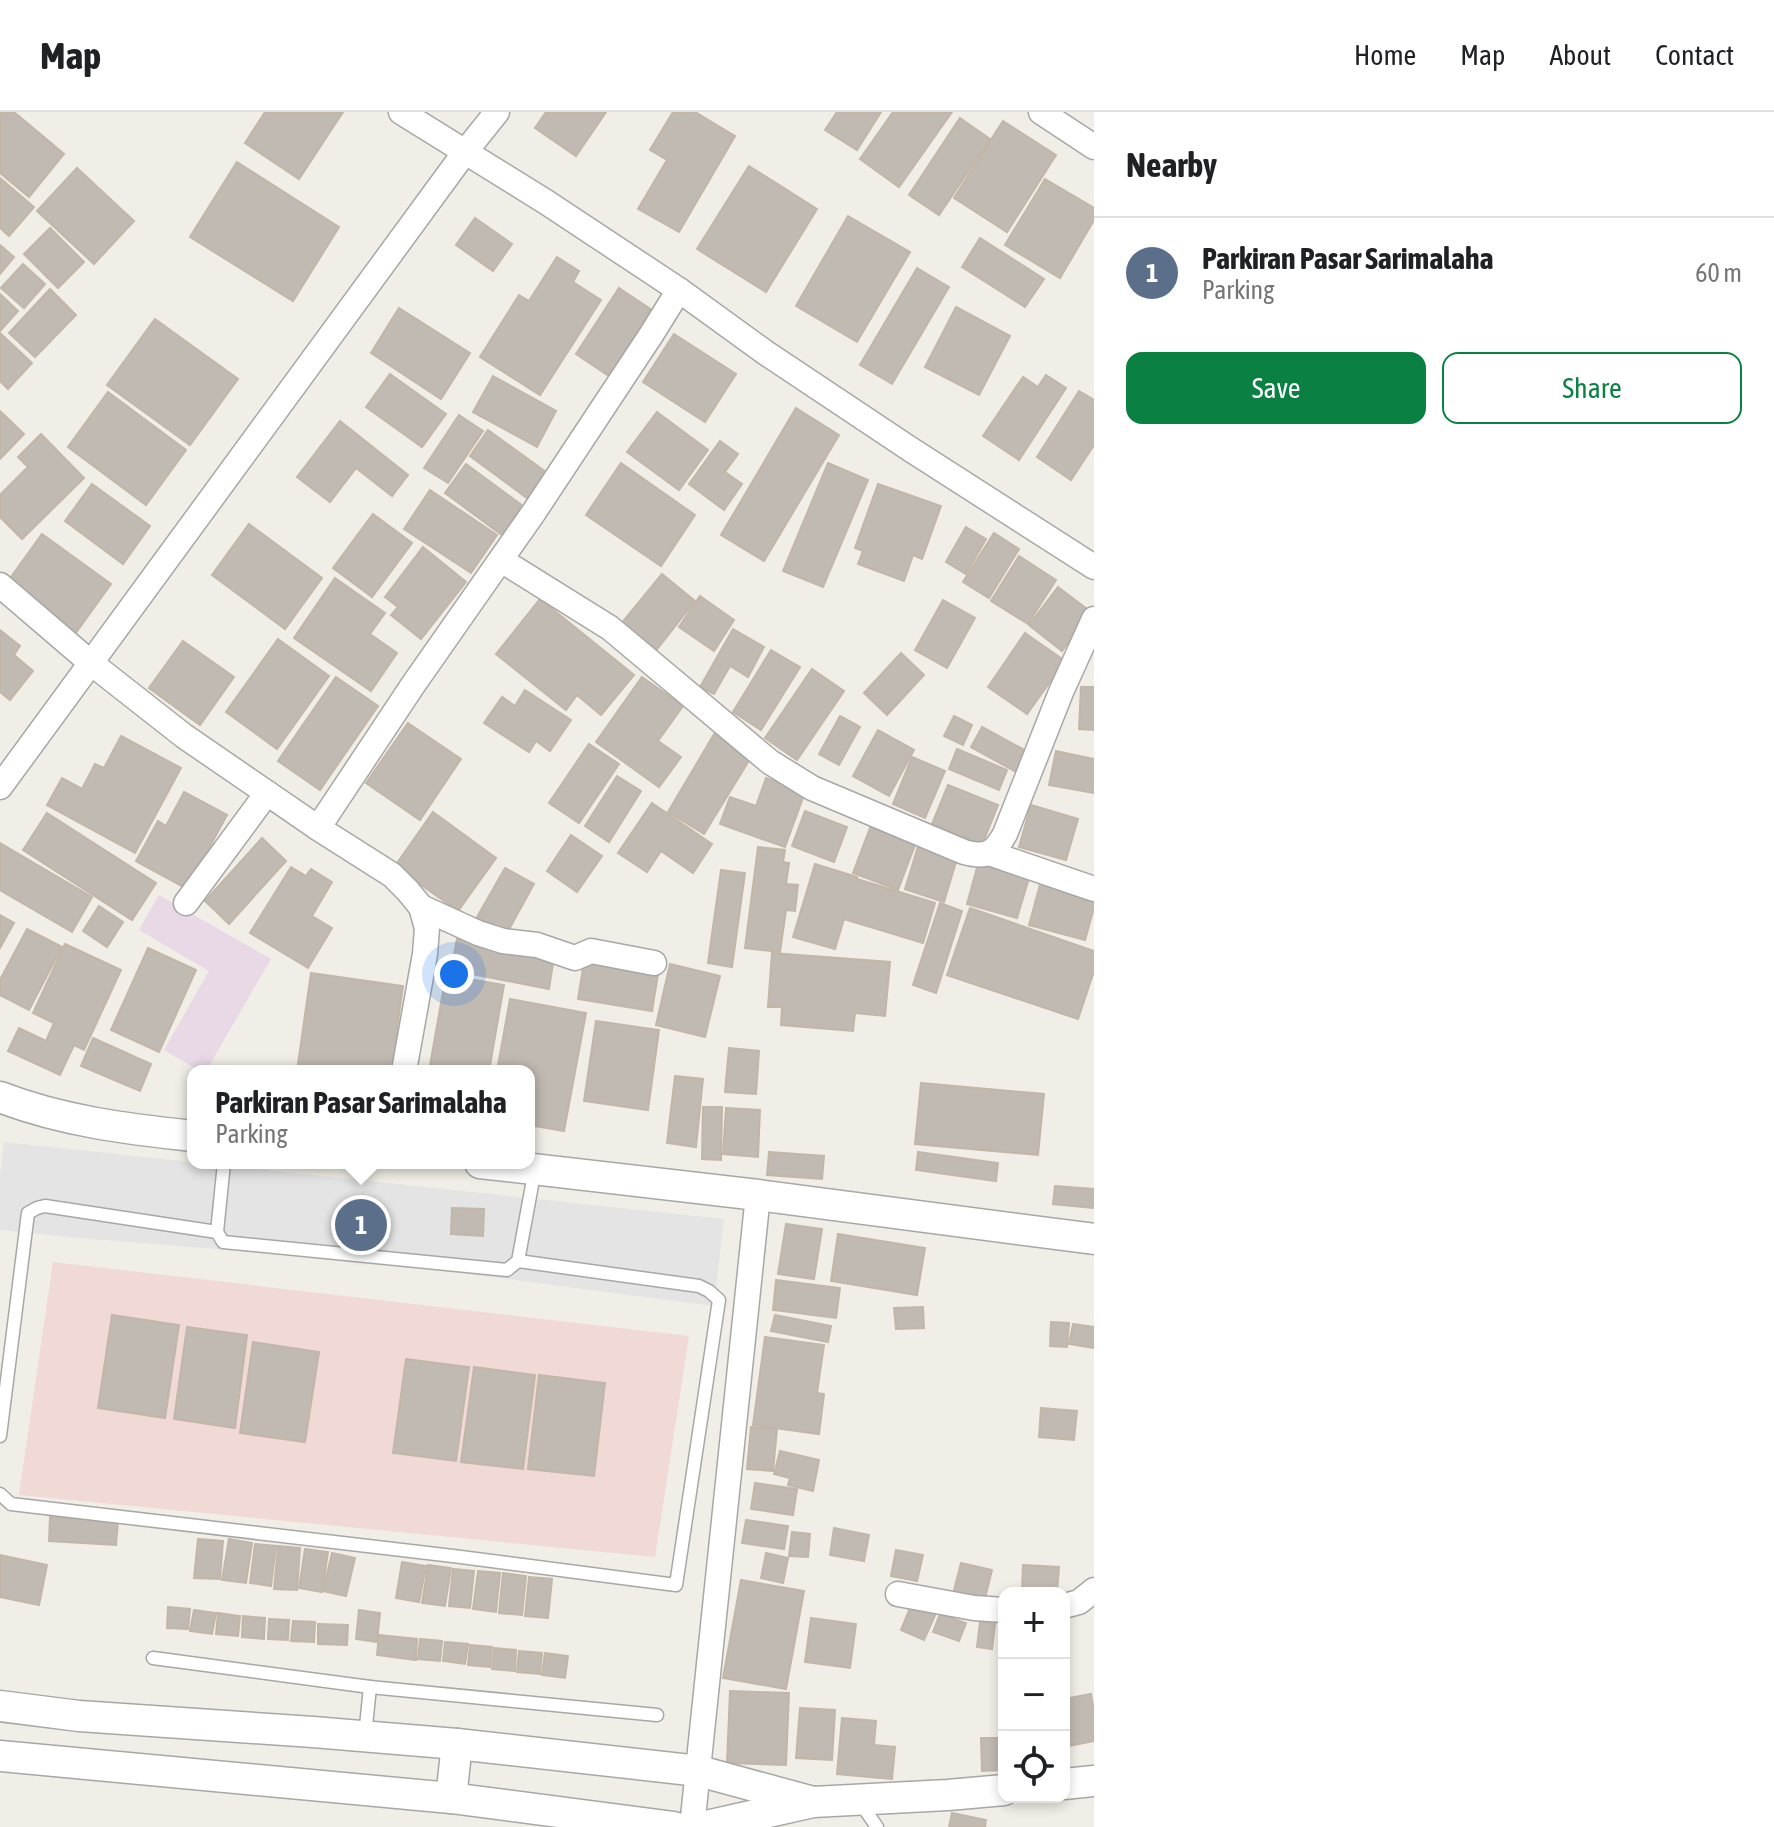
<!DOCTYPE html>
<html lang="en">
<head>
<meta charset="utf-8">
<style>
  :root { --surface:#fff; --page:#f2f2f2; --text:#202124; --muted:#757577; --line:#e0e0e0; --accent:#0b8043 }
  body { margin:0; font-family:"Asap Condensed",sans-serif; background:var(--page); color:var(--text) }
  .controls { position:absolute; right:24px; bottom:24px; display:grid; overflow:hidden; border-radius:16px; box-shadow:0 4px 12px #0003 }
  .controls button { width:72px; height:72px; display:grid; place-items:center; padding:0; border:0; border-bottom:2px solid var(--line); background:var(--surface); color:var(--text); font:40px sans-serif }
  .you { position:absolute; left:454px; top:862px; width:28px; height:28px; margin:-20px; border:6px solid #fff; border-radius:50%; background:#1a73e8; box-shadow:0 0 0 12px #1a73e833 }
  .badge { display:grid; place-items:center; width:52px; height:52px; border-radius:50%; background:var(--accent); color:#fff; font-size:26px; font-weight:700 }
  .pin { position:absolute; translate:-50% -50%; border:4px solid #fff; box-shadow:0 2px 8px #0006 }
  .popup { position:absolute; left:187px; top:953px; width:348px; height:104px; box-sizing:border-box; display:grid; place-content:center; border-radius:16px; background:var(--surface); filter:drop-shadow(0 2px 6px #0005); font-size:26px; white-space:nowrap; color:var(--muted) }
  .popup b { font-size:30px; color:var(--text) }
  .popup::after { content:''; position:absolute; left:50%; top:100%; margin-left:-16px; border:16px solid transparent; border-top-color:var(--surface) }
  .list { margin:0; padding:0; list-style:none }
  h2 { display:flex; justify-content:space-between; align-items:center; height:104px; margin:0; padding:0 32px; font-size:34px }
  h2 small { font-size:26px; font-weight:400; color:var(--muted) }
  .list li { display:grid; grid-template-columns:52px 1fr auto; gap:24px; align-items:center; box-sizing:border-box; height:112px; padding:0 32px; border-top:2px solid var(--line) }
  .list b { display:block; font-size:30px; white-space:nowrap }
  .list p { margin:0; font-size:26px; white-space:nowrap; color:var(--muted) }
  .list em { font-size:26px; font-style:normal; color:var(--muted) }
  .actions { display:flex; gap:16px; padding:24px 32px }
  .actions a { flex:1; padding:18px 0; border:2px solid var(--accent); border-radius:16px; text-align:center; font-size:28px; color:var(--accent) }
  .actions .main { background:var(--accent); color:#fff }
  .icon { flex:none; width:44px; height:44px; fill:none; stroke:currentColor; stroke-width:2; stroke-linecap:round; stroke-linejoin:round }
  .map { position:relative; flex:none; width:1094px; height:1715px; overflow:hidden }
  header { display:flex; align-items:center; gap:48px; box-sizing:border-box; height:112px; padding:0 40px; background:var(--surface); border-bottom:2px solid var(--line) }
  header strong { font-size:38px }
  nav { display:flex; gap:44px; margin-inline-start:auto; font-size:28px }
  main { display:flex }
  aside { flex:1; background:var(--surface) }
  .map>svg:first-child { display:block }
  .commercial { fill:#f1d9d6 }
  .industrial { fill:#e9d8e5 }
  .parking { fill:#e4e4e4 }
  .building { fill:#c1bab2; stroke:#c2b6a8; stroke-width:2 }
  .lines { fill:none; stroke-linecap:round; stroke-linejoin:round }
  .service-casing { stroke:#a7a7a7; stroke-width:15 }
  .minor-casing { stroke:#a7a7a7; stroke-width:27 }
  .tertiary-casing { stroke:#a7a7a7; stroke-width:33 }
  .service { stroke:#fff; stroke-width:12 }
  .minor { stroke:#fff; stroke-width:24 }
  .tertiary { stroke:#fff; stroke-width:30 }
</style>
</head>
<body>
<header>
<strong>Map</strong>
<nav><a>Home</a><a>Map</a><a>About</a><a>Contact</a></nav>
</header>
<main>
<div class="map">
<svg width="1094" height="1715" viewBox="0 0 1094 1715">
  <rect width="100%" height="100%" fill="#f0eee6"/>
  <polygon class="commercial" points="53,1150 689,1224 655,1445 19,1383"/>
  <polygon class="industrial" points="159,783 271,847 206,959 200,959 164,938 209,859 139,818"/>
  <polygon class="parking" points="4,1030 724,1107 714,1194 376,1150 68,1125 0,1118 0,1065"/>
  <g class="building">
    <polygon points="0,0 14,0 64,42 29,85 0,61"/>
    <polygon points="265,0 343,0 299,67 245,31"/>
    <polygon points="546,0 606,0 576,44 535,16"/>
    <polygon points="673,0 695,0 735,24 679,120 638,97 667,48 650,38"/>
    <polygon points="837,0 881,0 857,38 825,18"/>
    <polygon points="893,0 952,0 899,75 860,47"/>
    <polygon points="960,6 990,27 939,103 909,83"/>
    <polygon points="1003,9 1056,43 1007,120 954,86"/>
    <polygon points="237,50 339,115 293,189 190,125"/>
    <polygon points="749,54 817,97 766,180 697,137"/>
    <polygon points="77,56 134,109 94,152 37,99"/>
    <polygon points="0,66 34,95 9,124 0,116"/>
    <polygon points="1045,67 1094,96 1094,108 1060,166 1005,133"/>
    <polygon points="848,104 910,140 857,230 796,194"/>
    <polygon points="475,106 512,132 493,159 456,133"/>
    <polygon points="50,116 84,150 58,176 24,142"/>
    <polygon points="980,126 1044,167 1025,195 962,155"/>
    <polygon points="0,133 14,145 0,162"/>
    <polygon points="557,145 579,159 573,170 601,188 540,283 480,245 519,183 529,189"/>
    <polygon points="23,152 45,172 24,196 1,176"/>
    <polygon points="917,156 949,175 892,272 860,253"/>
    <polygon points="619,176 652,198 609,264 576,242"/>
    <polygon points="50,177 76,203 35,245 9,221"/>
    <polygon points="0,182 18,199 0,219"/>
    <polygon points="956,195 1010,224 979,283 925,255"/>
    <polygon points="399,196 470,241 441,287 371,241"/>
    <polygon points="155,207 238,267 190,333 107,273"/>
    <polygon points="0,221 32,251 8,277 0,269"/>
    <polygon points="674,222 736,262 705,310 643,270"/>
    <polygon points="390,262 446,302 422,335 366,295"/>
    <polygon points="1046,263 1066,276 1019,348 983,324 1023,265 1038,275"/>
    <polygon points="493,264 556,299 537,335 473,300"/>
    <polygon points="1079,279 1094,288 1094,333 1071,368 1037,345"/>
    <polygon points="108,280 186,338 146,393 68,335"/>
    <polygon points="796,296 839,323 764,449 721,423"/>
    <polygon points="0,299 24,322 0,347"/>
    <polygon points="657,300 708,338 679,378 627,340"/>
    <polygon points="459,303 483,319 448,371 424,356"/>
    <polygon points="340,309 408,363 392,384 356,356 330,390 297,365"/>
    <polygon points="488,318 550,363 531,389 470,344"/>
    <polygon points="41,322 84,366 22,427 0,405 0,383 28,355 18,345"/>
    <polygon points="720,329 738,342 725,360 742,372 724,398 689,372"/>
    <polygon points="621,351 695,403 661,454 586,403"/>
    <polygon points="828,351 868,368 823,475 783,459"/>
    <polygon points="466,352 527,397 506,426 445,381"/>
    <polygon points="92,372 150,414 123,452 65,409"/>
    <polygon points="878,372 941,394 922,447 913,443 904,469 858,452 863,439 855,436"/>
    <polygon points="430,378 497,423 471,461 404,417"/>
    <polygon points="373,402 412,431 372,485 333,456"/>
    <polygon points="249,412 322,466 285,517 212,463"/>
    <polygon points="966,415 986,427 966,462 946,450"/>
    <polygon points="994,421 1019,437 989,486 963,470"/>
    <polygon points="42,422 111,472 75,522 6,472"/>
    <polygon points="423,435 466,470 421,527 391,503 398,495 385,485"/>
    <polygon points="1019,444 1056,468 1028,512 991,489"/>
    <polygon points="662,462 695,489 654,541 620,513"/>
    <polygon points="335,466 385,501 370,522 397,541 371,579 294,526"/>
    <polygon points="1058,475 1091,500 1062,539 1029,513"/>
    <polygon points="700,484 734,508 714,539 679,515"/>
    <polygon points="540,487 634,563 601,603 577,583 566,598 496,542"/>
    <polygon points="943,488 975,506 947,556 915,538"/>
    <polygon points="733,517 764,535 748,565 730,554 714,582 700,575"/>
    <polygon points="0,518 20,534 14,543 33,559 10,588 0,580"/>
    <polygon points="1025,521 1065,549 1027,602 988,575"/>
    <polygon points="278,527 329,564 277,637 226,600"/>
    <polygon points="183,529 234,565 200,613 149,576"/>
    <polygon points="771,538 800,555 761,618 733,600"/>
    <polygon points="901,541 924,563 887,603 864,581"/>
    <polygon points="812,557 844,579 797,648 765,626"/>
    <polygon points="336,565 378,594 320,678 278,649"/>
    <polygon points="642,565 683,594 658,629 681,645 659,675 596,630"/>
    <polygon points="1081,575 1094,575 1094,618 1079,617"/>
    <polygon points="525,578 571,608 550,639 536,629 529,640 484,611 502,585 515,594"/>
    <polygon points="840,604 860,615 839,653 819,642"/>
    <polygon points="954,604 972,613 963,633 944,624"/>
    <polygon points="408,611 461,647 420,708 366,671"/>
    <polygon points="982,615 1028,640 1016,660 971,635"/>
    <polygon points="878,618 914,638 889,684 853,664"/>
    <polygon points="716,619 753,642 704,722 668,700"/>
    <polygon points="121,624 181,656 135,741 47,693 62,666 82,677 95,652 104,656"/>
    <polygon points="589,632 619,652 579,711 549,691"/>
    <polygon points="957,637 1007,658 999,678 949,657"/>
    <polygon points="1056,639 1094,647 1094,681 1049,673"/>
    <polygon points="912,645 945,659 925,706 893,692"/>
    <polygon points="617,664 641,679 609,730 585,714"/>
    <polygon points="766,666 805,680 785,735 720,712 730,685 756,694"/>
    <polygon points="948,673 998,693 982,733 932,712"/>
    <polygon points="184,680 227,703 187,777 136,749 158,709 166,714"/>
    <polygon points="652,691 712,732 693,761 661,739 647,760 618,741"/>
    <polygon points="1031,693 1078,707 1066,748 1019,735"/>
    <polygon points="805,699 847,715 834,750 792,734"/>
    <polygon points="433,700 496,746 458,799 395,754"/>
    <polygon points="47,701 156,771 132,808 23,738"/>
    <polygon points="873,708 918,725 898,778 853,761"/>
    <polygon points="571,723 602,744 577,780 547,759"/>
    <polygon points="262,726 286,749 229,812 205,789"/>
    <polygon points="920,728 959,740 944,790 905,777"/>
    <polygon points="0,731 92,785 72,820 0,778"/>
    <polygon points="758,735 785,738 783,750 789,751 786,772 798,773 795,799 786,798 780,840 745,836"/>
    <polygon points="815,752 857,765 857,767 935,791 923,831 844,807 835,837 793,825"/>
    <polygon points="978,752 1029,766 1017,806 967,792"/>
    <polygon points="291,755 306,764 311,757 332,770 312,804 332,816 308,856 250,821"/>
    <polygon points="505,756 534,772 507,821 477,805"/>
    <polygon points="721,758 745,761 732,855 708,851"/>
    <polygon points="1041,769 1094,783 1094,796 1085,828 1029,813"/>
    <polygon points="940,791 962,799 936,881 913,873"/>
    <polygon points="99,794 123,810 107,835 83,819"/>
    <polygon points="970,796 1094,839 1094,859 1078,907 947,863"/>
    <polygon points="0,803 14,811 0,836"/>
    <polygon points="27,817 62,835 29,898 0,883 0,868"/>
    <polygon points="457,827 554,845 549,877 451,858"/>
    <polygon points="65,832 121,858 84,938 74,933 60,963 8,939 19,916 46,929 54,911 33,901"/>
    <polygon points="148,836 196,858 159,940 111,918"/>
    <polygon points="772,841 890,850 885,904 855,901 853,919 781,913 782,895 768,895"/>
    <polygon points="585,844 659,856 652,899 578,887"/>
    <polygon points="670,852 720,864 705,925 656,913"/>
    <polygon points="311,861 403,874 391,959 297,959"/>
    <polygon points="446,863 504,873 489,959 429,959"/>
    <polygon points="510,887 586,901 564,1019 529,1013 529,959 497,959"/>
    <polygon points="596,909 659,918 648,998 584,989"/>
    <polygon points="93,926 151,952 140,979 81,954"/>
    <polygon points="729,936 759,939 756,982 725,980"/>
    <polygon points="675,964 703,967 696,1035 667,1031"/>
    <polygon points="921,971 1044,982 1038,1043 915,1032"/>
    <polygon points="703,995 722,995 721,1048 702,1047"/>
    <polygon points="726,996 760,998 758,1045 723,1042"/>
    <polygon points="769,1040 824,1044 822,1067 767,1063"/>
    <polygon points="918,1040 998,1051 996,1069 916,1058"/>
    <polygon points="1055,1074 1094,1077 1094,1096 1053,1092"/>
    <polygon points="452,1096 484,1097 483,1124 451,1122"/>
    <polygon points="786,1112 822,1117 814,1167 778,1162"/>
    <polygon points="838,1122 925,1136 917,1183 831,1169"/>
    <polygon points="776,1168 840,1176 836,1206 773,1198"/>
    <polygon points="923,1195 924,1216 896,1217 894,1196"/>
    <polygon points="112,1203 179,1213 165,1306 98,1296"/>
    <polygon points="775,1203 831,1214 828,1230 771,1219"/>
    <polygon points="1051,1210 1069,1211 1067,1235 1050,1234"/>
    <polygon points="1073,1212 1094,1215 1094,1236 1069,1232"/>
    <polygon points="187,1215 247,1223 235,1316 174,1307"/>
    <polygon points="765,1225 824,1233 817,1281 824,1282 819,1322 753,1313"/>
    <polygon points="253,1230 319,1240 305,1330 240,1321"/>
    <polygon points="406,1247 469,1255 456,1349 393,1341"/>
    <polygon points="474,1255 535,1263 523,1357 461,1350"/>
    <polygon points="539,1263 605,1271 594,1364 528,1357"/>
    <polygon points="1041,1296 1077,1299 1074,1328 1039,1325"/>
    <polygon points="751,1315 777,1317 773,1359 747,1357"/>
    <polygon points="780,1339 819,1348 813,1379 788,1373 790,1366 774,1362"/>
    <polygon points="755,1371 797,1377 793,1403 751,1397"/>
    <polygon points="50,1405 118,1409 116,1433 49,1429"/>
    <polygon points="746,1408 788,1414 784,1437 742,1431"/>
    <polygon points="834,1416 869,1423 864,1449 830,1443"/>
    <polygon points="792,1420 810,1422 808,1445 789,1444"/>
    <polygon points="198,1427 223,1429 220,1467 194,1466"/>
    <polygon points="229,1427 252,1431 246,1471 222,1468"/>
    <polygon points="255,1432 276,1434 271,1474 250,1471"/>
    <polygon points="278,1434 300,1436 297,1478 274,1477"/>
    <polygon points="305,1437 328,1440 322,1480 299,1476"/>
    <polygon points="896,1438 923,1443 917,1469 891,1464"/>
    <polygon points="332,1441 355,1446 346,1484 323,1479"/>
    <polygon points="766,1441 788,1446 783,1471 761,1466"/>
    <polygon points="0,1443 47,1453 39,1493 0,1485"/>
    <polygon points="402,1450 426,1454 419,1490 396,1486"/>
    <polygon points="961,1451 992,1458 984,1490 953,1482"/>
    <polygon points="428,1453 451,1456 445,1494 422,1491"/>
    <polygon points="1023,1453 1059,1455 1057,1481 1022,1479"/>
    <polygon points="453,1457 474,1459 470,1496 449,1494"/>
    <polygon points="478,1459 500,1461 496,1500 473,1497"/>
    <polygon points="503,1461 526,1464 522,1503 499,1501"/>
    <polygon points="529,1465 552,1467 548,1506 525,1504"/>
    <polygon points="741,1468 804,1479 786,1577 723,1566"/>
    <polygon points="912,1491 936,1501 924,1528 901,1518"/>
    <polygon points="168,1495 190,1497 188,1517 167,1516"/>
    <polygon points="194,1498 216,1501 212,1522 190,1519"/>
    <polygon points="359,1498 380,1501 377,1530 356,1527"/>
    <polygon points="218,1501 240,1504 238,1524 216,1522"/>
    <polygon points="940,1502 966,1511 959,1529 933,1520"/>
    <polygon points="243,1504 265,1506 264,1527 242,1525"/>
    <polygon points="811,1506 856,1512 850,1556 805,1550"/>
    <polygon points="269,1507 289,1508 288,1528 268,1527"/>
    <polygon points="293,1509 315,1510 314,1530 291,1529"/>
    <polygon points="980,1510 995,1512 992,1537 977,1535"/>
    <polygon points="318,1512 348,1513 347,1533 318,1532"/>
    <polygon points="379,1523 417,1527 416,1548 377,1543"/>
    <polygon points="420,1527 442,1529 440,1549 418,1547"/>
    <polygon points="445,1530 468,1532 465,1552 443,1549"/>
    <polygon points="470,1533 492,1535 490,1555 468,1553"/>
    <polygon points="494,1536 516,1538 515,1559 492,1557"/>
    <polygon points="519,1539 542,1541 540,1562 517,1560"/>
    <polygon points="545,1541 568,1544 565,1566 542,1563"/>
    <polygon points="730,1579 789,1581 786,1653 727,1651"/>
    <polygon points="1091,1582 1094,1599 1094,1629 1064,1635 1064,1587"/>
    <polygon points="800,1596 835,1598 832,1648 796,1646"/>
    <polygon points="842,1606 876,1609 874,1633 895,1635 892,1667 837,1662"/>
    <polygon points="981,1626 1004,1626 1004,1658 982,1659"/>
    <polygon points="952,1701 986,1708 985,1715 949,1715"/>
  </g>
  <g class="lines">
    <g class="service-casing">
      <g id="service">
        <polyline points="224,1051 217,1120 223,1130 507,1158 518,1149 535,1057"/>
        <polyline points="0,1324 28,1101 37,1096 45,1094 217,1120"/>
        <polyline points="0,1382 11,1392 453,1444 676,1473 719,1188 709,1179 699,1174 518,1149"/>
        <polyline points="153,1546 370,1575 365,1624"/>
        <polyline points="370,1575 657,1603"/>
        <polyline points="859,1689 877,1715"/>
      </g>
    </g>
    <g class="minor-casing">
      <g id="minor">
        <polyline points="401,0 546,90 679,178 766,241 910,337 1094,455"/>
        <polyline points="1041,0 1094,35"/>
        <path d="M501,448L610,516L770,650L812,676L964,740C986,746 994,742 1005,722L1061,580L1094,507"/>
        <polyline points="0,473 91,551 184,624 318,716 392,763 408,779 421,795 427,816 425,842 404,959"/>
        <polyline points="0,675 465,40 497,0"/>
        <polyline points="318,716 413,573 534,400 651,223 679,178"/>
        <polyline points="989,741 1094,777"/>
        <polyline points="186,791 267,681"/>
        <polyline points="421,795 478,821 503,829 537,833 575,846 591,839 654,851"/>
        <polyline points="898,1482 974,1496 1004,1498"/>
        <polyline points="1064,1494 1079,1490 1094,1478"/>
        <polyline points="692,1715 758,1083"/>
      </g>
    </g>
    <g class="tertiary-casing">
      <g id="tertiary">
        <path d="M0,985C62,1009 127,1017 193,1024"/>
        <polyline points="480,1051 758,1083 1094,1127"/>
        <polyline points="0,1594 79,1604 313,1620 457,1632 699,1659 813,1690"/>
        <polyline points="0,1644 451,1686 674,1715"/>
        <polyline points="1064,1672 1094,1669"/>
        <polyline points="451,1686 457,1632"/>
        <polyline points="702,1715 813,1690 948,1683 1004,1678"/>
      </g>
    </g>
    <use href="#service" class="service"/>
    <use href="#minor" class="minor"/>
    <use href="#tertiary" class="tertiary"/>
  </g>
</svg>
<div class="controls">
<button>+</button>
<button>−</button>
<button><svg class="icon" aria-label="locate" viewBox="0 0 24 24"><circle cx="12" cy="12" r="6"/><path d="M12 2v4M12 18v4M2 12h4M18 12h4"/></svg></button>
</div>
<div class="you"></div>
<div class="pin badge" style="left:361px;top:1113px;background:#5c6f8a">1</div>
<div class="popup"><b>Parkiran Pasar Sarimalaha</b>Parking</div>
</div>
<aside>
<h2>Nearby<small></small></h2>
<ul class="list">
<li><span class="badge" style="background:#5c6f8a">1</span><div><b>Parkiran Pasar Sarimalaha</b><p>Parking</p></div><em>60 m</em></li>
</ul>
<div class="actions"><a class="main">Save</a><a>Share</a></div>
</aside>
</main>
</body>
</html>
